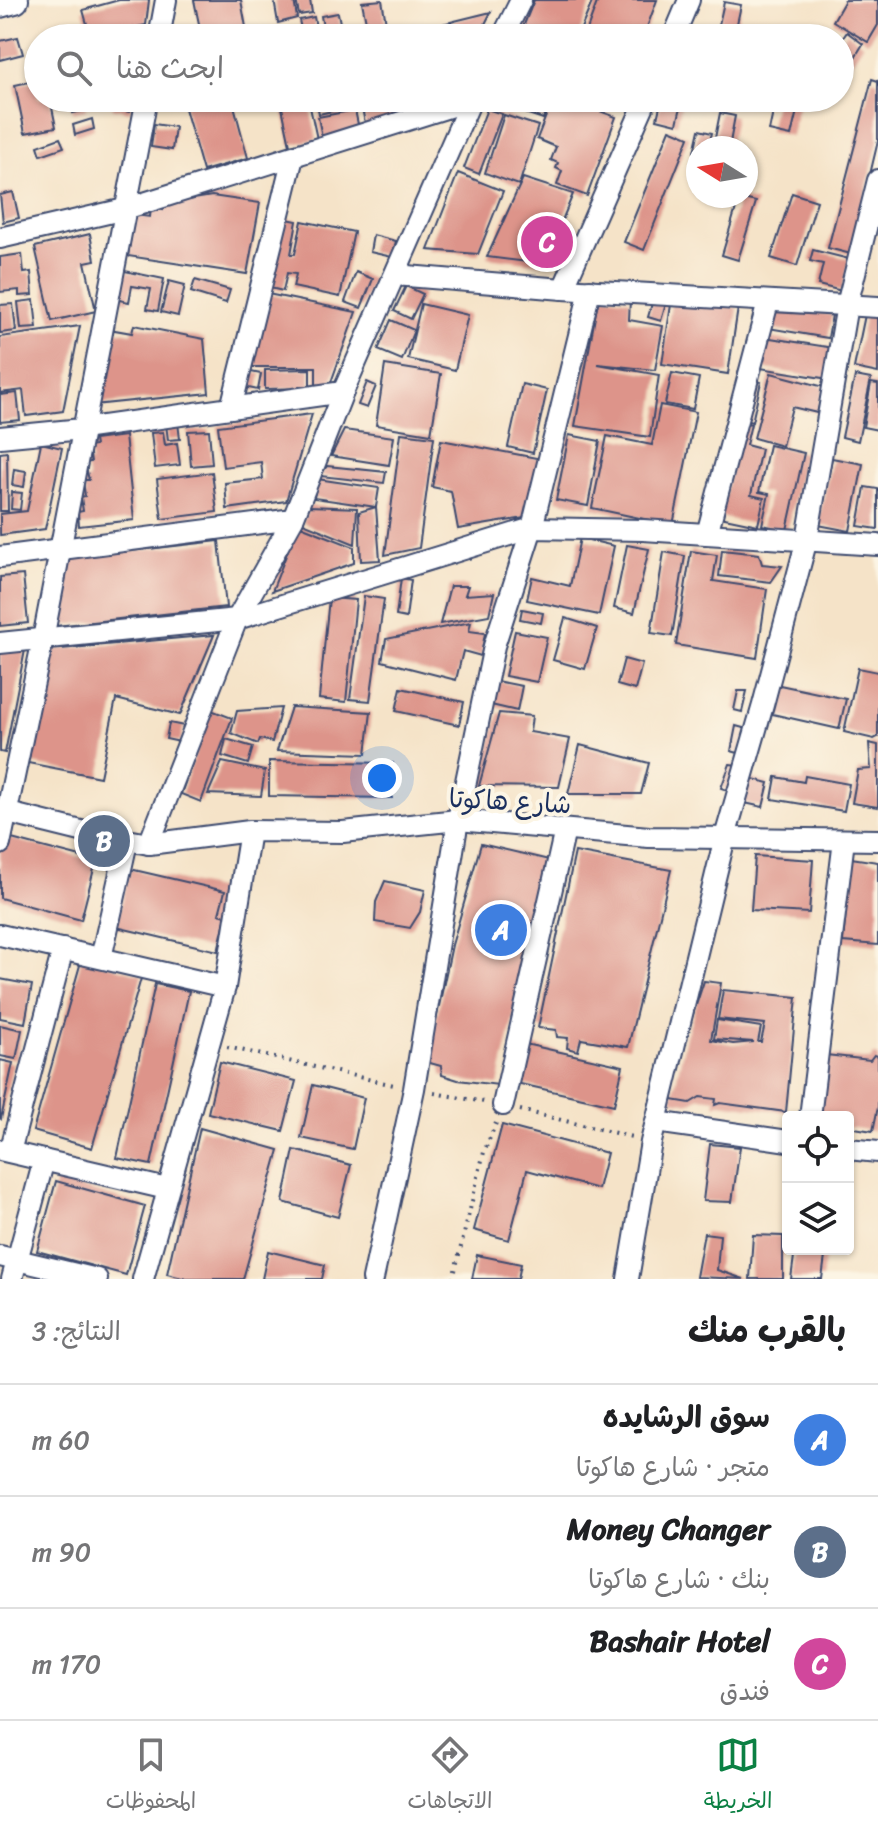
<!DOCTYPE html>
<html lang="ar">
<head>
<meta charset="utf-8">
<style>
  :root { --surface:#fff; --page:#f6f6f6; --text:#202124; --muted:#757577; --line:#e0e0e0; --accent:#0b8043 }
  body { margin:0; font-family:Sriracha,"Playpen Sans Arabic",sans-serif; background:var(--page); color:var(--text); direction:rtl }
  .controls { position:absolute; right:24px; bottom:24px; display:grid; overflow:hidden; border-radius:8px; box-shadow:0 2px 6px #0004 }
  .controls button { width:72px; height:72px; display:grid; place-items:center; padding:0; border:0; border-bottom:2px solid var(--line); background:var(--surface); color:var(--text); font:40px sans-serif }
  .compass { position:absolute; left:686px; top:136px; width:72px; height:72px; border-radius:50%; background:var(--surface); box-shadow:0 2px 6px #0004; rotate:281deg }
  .you { position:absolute; left:382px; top:778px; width:28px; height:28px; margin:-20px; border:6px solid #fff; border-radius:50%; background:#1a73e8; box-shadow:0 0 0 12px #1a73e833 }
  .badge { display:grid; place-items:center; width:52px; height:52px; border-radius:50%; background:var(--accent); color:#fff; font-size:26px; font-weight:700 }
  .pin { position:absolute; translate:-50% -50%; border:4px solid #fff; box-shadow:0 2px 8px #0006 }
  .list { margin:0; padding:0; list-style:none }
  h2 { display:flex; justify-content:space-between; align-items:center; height:104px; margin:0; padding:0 32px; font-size:34px }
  h2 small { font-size:26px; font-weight:400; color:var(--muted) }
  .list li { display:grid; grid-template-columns:52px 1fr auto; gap:24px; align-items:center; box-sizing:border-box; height:112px; padding:0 32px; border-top:2px solid var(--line) }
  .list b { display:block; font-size:30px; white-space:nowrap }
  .list p { margin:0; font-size:26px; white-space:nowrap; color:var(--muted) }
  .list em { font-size:26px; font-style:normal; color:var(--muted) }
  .icon { flex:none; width:44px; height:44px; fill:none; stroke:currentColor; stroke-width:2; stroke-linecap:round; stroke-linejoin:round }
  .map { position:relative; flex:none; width:878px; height:1279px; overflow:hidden; direction:ltr }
  .search { position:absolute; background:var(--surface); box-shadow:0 2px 6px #0004; left:24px; right:24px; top:24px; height:88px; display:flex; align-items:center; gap:20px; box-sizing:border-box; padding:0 28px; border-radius:44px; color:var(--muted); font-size:30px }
  .sheet { height:440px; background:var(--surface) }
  nav { display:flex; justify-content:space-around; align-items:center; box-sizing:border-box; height:112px; border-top:2px solid var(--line); background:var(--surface); font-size:22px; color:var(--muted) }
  nav a { display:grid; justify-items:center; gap:4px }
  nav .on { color:var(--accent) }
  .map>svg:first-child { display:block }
  .building { fill:#dd948a }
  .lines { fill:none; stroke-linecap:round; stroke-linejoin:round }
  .minor-casing { stroke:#3c4a6e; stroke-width:24 }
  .tertiary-casing { stroke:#3c4a6e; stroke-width:30 }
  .path { stroke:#3c4a6e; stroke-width:4; stroke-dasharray:2 6; stroke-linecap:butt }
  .minor { stroke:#fff; stroke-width:20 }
  .tertiary { stroke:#fff; stroke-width:26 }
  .labels { text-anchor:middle; stroke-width:8; stroke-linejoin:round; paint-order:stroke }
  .street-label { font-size:26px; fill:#1b2f5e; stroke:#fcf5e5 }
</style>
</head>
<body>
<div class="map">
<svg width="878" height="1279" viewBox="0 0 878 1279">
  <rect width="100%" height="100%" fill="#fcf5e5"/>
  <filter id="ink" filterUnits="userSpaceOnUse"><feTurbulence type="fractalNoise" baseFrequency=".0125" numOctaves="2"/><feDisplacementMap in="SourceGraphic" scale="16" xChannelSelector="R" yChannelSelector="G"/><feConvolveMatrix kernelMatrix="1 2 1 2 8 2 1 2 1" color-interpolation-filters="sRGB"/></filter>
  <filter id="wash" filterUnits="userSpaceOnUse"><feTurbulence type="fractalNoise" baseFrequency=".006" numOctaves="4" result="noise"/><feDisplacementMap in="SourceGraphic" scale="32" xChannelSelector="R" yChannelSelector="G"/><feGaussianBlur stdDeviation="1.8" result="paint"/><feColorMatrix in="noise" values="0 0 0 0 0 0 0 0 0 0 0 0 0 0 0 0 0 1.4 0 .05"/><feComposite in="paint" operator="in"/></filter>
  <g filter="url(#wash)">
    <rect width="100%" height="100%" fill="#f5e3c8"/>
    <g id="blocks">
      <g class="building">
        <polygon points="119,0 149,0 146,25 124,30 126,38 103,38 101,28 89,31 83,10"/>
        <polygon points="194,0 241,0 248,38 202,38"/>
        <polygon points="274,0 294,0 297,18 278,23"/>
        <polygon points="296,0 310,0 312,13 299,15"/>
        <polygon points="382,0 386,23 367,27 362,2"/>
        <polygon points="534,0 593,0 577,38 519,37"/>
        <polygon points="598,0 657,0 643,38 584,38"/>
        <polygon points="845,0 878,0 878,25 868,42 833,21"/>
        <polygon points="724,2 741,5 734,38 716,38"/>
        <polygon points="491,12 478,38 432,38 430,27"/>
        <polygon points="338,13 343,38 325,38 321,16"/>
        <polygon points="314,17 318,38 303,38 299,20"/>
        <polygon points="383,25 385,36 365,38 364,30"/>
        <polygon points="847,32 863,44 850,65 840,58 840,42"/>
        <polygon points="18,37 23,54 0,60 0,41"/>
        <polygon points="872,79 878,81 878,141 851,254 828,248"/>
        <polygon points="38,80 38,98 50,98 56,127 25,133 15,85"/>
        <polygon points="70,98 84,98 86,110 73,113"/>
        <polygon points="114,98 133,98 130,112 112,108"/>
        <polygon points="182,98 232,98 248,158 203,171"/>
        <polygon points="280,98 308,98 317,139 290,145"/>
        <polygon points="316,98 352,98 354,106 319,114"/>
        <polygon points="360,98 395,98 400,121 366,128"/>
        <polygon points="406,98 437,98 438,104 409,112"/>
        <polygon points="493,98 550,98 543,119 492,102"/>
        <polygon points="553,98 565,98 616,117 587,196 557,185 562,171 556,168 558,163 551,160 556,147 537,139"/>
        <polygon points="662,98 683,98 677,124 657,119"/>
        <polygon points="776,98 800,98 791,136 769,131"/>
        <polygon points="487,109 502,114 479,174 464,168"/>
        <polygon points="355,110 360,134 323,142 318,117"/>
        <polygon points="720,113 735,116 729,148 713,148"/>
        <polygon points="504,115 538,126 519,185 485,173"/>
        <polygon points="92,119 94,129 75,135 73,125"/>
        <polygon points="154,124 175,127 172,150 151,147"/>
        <polygon points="670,129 689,137 644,250 624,242"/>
        <polygon points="699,130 712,133 708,148 698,148 698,153 694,152"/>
        <polygon points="60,138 64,147 41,155 38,146"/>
        <polygon points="458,173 503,191 478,254 428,250"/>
        <polygon points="523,178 573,194 544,264 487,257"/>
        <polygon points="13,192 19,218 3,222 0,195"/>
        <polygon points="792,193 817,201 797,266 771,258"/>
        <polygon points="212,196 260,203 247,274 128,256 134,215 150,217 151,208 163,210 164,204"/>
        <polygon points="739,198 756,202 738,260 722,255"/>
        <polygon points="287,219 297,221 291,254 295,254 302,221 354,232 340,297 293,287 296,274 287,273 283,291 266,287"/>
        <polygon points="90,234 95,260 85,262 96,311 52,321 35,247"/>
        <polygon points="373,235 396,241 392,257 370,252"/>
        <polygon points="813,250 849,259 842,291 818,285 823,264 810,261"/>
        <polygon points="22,254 24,273 31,272 33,295 19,296 19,290 0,292 0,257"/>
        <polygon points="120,270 164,279 158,311 147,309 151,289 132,286 129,302 114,299"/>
        <polygon points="356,272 373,279 361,308 345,302"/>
        <polygon points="195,280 230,290 226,303 191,292"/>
        <polygon points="169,281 185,285 178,316 161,312"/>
        <polygon points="406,286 423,294 411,319 394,311"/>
        <polygon points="263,293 356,312 330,385 316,385 316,367 249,367"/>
        <polygon points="599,295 630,300 629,320 663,326 655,370 598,364 659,375 650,437 575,426"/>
        <polygon points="672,298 738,308 728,374 662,364"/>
        <polygon points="34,300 37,328 21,329 18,302"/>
        <polygon points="653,300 667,300 661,321 648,317"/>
        <polygon points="13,304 16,331 0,333 0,305"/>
        <polygon points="421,304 468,315 455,370 408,359"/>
        <polygon points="772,305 832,315 828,338 768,328"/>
        <polygon points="866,310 878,312 878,373 854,368"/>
        <polygon points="391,320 414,330 402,360 378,350"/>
        <polygon points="134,325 204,339 209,393 93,405 109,329 132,333"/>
        <polygon points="80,326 63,411 26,416 23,390 0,393 0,337"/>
        <polygon points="764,337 834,348 829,379 760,368"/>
        <polygon points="385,365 441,374 431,434 376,425"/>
        <polygon points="310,369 310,388 265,389 265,370"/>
        <polygon points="246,371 261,374 258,390 244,387"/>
        <polygon points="672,373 699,378 693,409 665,404"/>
        <polygon points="771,373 824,387 817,413 792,407 782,446 754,438"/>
        <polygon points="855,376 871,379 858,441 842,437"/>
        <polygon points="753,380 761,382 752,422 744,420"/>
        <polygon points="367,382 376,386 367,408 358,405"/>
        <polygon points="871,383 878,384 878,430 863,427"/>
        <polygon points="522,384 547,390 533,453 508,447"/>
        <polygon points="17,393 20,420 0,422 0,395"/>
        <polygon points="660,405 696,412 673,525 592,508 607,436 652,445"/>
        <polygon points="312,414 286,501 227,509 225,483 263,479 261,462 223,467 218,426"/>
        <polygon points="742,422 751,424 746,445 761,449 751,495 764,498 758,525 720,517"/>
        <polygon points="178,423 180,439 168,440 166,424"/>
        <polygon points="209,430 212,464 191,466 188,431"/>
        <polygon points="344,430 394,437 389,465 331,456"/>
        <polygon points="163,432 165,445 177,443 180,465 155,468 151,433"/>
        <polygon points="401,433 434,437 419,548 385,555"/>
        <polygon points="569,435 600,441 588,506 556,500"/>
        <polygon points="125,436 134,520 79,526 78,512 83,511 81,497 85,496 83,480 89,480 85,463 91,462 89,447 95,446 94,440"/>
        <polygon points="441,440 542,459 530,517 458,529 451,491 432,487"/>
        <polygon points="41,443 62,448 45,529 0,535 0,514 27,511"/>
        <polygon points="769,445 804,453 787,530 762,525 769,494 759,492"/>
        <polygon points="7,452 8,511 0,511 0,453"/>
        <polygon points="832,458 863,464 850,531 818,525"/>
        <polygon points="327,466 386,472 384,483 320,476"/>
        <polygon points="14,469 26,471 24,487 12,485"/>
        <polygon points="212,472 217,512 162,519 157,479"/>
        <polygon points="317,479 379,488 376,507 380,560 361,561 359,512 376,507 314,498"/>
        <polygon points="865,487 878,489 878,529 858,526"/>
        <polygon points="12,492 22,493 20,510 11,509"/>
        <polygon points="309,506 357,508 355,544 303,523"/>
        <polygon points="298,525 354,547 354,563 272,591"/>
        <polygon points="580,538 614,546 599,615 527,600 532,577 570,586"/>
        <polygon points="219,541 226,607 56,626 68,558"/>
        <polygon points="627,545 649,549 634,613 614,608"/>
        <polygon points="722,550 759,554 762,564 782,566 771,582 719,576"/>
        <polygon points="691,551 717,555 713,581 767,589 757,658 676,645"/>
        <polygon points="664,552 685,556 672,636 651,633"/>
        <polygon points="23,575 28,623 0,626 0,577"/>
        <polygon points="401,578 411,580 406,618 396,616"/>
        <polygon points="450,586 468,586 465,595 494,593 489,615 440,624"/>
        <polygon points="364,596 384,599 370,701 350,699"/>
        <polygon points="329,598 356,600 346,702 319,699"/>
        <polygon points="522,609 543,613 541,623 520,619"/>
        <polygon points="565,618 597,628 585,669 553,660"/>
        <polygon points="471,622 469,631 485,633 481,656 463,651 456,680 382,661 386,639"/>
        <polygon points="515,631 547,637 537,682 505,676"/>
        <polygon points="214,635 180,715 116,699 100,777 28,763 50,650"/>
        <polygon points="0,645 25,650 5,753 0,752"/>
        <polygon points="624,659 642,664 635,690 617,685"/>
        <polygon points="858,668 878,672 878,737 874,739 844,732"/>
        <polygon points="496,681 522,686 517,711 491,705"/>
        <polygon points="775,684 846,699 839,729 768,713"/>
        <polygon points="401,688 464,702 459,725 396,711"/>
        <polygon points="738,691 747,691 742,712 734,710"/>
        <polygon points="291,707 371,712 366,754 277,751"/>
        <polygon points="281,708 272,742 260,739 258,744 231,733 237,711"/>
        <polygon points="211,710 232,718 201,802 181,794"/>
        <polygon points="499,713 532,716 530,732 570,739 559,787 479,786"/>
        <polygon points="169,723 184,726 180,742 166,739"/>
        <polygon points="736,726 747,729 742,754 731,751"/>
        <polygon points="226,739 253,747 248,764 222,756"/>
        <polygon points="869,743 878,745 878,807 852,803 858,770 871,769"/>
        <polygon points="580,745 649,763 641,794 568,794"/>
        <polygon points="269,761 393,763 392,798 269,796"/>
        <polygon points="222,762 265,771 261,796 208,794"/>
        <polygon points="730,764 738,765 727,790 721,788"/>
        <polygon points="805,776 849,784 844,811 772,799 776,777 804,782"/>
        <polygon points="745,777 769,783 763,807 740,802"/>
        <polygon points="0,836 96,861 81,920 0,898"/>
        <polygon points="481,844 549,860 498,1085 458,1080 442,1075 441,1066 430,1063 431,1044 452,945"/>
        <polygon points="575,852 671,870 628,1047 581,1039 578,1051 567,1048 568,1038 557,1037 556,1030 538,1028"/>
        <polygon points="755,856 813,860 809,913 751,910"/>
        <polygon points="851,858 878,862 878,945 843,942"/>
        <polygon points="130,869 225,891 219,914 226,916 218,951 116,927"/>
        <polygon points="385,881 425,890 420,912 410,928 375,922 376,902"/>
        <polygon points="82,958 142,975 92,1148 33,1131"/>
        <polygon points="0,979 32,985 25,1023 0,1018"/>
        <polygon points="704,981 721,983 711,1040 733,1044 754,1042 714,1039 717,1020 761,1027 758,1042 761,1042 765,1024 718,1019 723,990 797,997 786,1112 720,1103 715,1105 716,1099 700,1097 690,1103 672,1100 686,1036"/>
        <polygon points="155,984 189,991 151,1165 117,1158"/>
        <polygon points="0,1025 22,1030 16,1059 0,1056"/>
        <polygon points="525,1044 623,1066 614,1105 516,1083"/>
        <polygon points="826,1055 870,1060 874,1055 878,1056 878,1107 873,1131 848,1127 848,1117 816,1117"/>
        <polygon points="0,1060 13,1063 1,1119 0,1118"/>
        <polygon points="220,1062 296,1081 283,1131 208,1113"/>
        <polygon points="313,1085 364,1098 353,1149 301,1138"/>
        <polygon points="502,1125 607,1153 598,1189 527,1170 509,1240 474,1230"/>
        <polygon points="200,1128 279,1150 243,1279 186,1279 167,1274"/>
        <polygon points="710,1144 740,1147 732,1202 703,1201"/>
        <polygon points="294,1150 351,1165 338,1217 283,1202"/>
        <polygon points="56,1181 145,1206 126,1275 37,1251"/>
        <polygon points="704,1233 720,1235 717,1270 744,1279 696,1277"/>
        <polygon points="753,1235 783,1236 783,1279 750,1279"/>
        <polygon points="795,1249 826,1249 822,1279 791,1279"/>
        <polygon points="268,1251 325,1265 322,1279 262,1279"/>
        <polygon points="477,1255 521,1264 518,1279 472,1279"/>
      </g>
    </g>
  </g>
  <g filter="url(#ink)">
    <use href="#blocks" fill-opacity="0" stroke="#3c4a6e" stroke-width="2"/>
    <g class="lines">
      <g class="minor-casing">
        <g id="minor">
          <polyline points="159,38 166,0"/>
          <polyline points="502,38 521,0"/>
          <polyline points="673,38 689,0"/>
          <polyline points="0,238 125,209 471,100"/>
          <polyline points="395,275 563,289 878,307"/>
          <polyline points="563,289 647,98"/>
          <polyline points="231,408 293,157"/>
          <polyline points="0,437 82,429 343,392"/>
          <polyline points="707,534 768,302"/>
          <polyline points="0,557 293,519"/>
          <polyline points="0,643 237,619 532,528 643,530 878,545"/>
          <polyline points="0,811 89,833 149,844 250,831 343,832 458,820 649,837 878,840"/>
          <polyline points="0,844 43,639 147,98"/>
          <polyline points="149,844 237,619 293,519 343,392 472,98"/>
          <polyline points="0,935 225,987"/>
          <polyline points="101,958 127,842"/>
          <polyline points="503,1105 565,830"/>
          <polyline points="810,1117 844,840"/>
          <polyline points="656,1122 788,1141"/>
          <polyline points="848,1149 878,1152"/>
          <polyline points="0,1150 167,1189"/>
          <polyline points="10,1152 63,949"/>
          <polyline points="0,1256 97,1279"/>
          <polyline points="12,1279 44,1160"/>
          <polyline points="143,1279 225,987 250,831"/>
          <polyline points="373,1279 414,1089 458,820 494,646 532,528 590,290"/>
          <polyline points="628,1279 651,1142 725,837 763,705 807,539 847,305 878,180"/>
        </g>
      </g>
      <g class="tertiary-casing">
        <polyline id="tertiary" points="0,4 15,0"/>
      </g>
      <g class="path">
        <polyline points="227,1047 394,1085"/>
        <polyline points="434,1093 484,1102"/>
        <polyline points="520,1110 632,1137"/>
        <polyline points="453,1279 484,1152 496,1123"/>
      </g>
      <use href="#minor" class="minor"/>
      <use href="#tertiary" class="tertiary"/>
    </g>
  </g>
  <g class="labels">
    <g class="street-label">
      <text transform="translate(510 801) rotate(3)" y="9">شارع هاكوتا</text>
    </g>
  </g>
</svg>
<div class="controls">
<button><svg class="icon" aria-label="locate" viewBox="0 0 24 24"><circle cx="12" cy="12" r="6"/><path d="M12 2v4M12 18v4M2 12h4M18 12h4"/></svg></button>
<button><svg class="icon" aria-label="layers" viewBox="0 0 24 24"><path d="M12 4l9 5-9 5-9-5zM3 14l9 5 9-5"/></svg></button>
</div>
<svg class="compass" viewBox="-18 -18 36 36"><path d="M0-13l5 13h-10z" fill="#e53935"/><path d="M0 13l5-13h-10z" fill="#757577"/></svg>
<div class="you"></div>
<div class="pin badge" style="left:501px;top:930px;background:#3f7fe0">A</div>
<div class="pin badge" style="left:104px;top:841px;background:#5c6f8a">B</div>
<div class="pin badge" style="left:547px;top:242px;background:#d1479c">C</div>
<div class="search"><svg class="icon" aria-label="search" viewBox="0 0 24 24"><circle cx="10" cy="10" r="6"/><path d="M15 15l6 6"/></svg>ابحث هنا</div>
</div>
<section class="sheet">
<h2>بالقرب منك<small>النتائج: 3</small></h2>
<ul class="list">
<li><span class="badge" style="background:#3f7fe0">A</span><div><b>سوق الرشايده</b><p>متجر · شارع هاكوتا</p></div><em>60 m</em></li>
<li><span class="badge" style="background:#5c6f8a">B</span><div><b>Money Changer</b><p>بنك · شارع هاكوتا</p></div><em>90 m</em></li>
<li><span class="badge" style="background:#d1479c">C</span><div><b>Bashair Hotel</b><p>فندق</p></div><em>170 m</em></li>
</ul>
</section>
<nav>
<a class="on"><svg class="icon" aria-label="map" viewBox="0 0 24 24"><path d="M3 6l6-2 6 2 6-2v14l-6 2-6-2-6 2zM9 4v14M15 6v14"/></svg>الخريطة</a>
<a><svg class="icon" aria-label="directions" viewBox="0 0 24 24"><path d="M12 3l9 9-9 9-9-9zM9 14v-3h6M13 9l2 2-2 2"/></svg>الاتجاهات</a>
<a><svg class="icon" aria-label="saved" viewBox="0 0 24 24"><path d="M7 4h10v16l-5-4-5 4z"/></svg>المحفوظات</a>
</nav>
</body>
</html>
